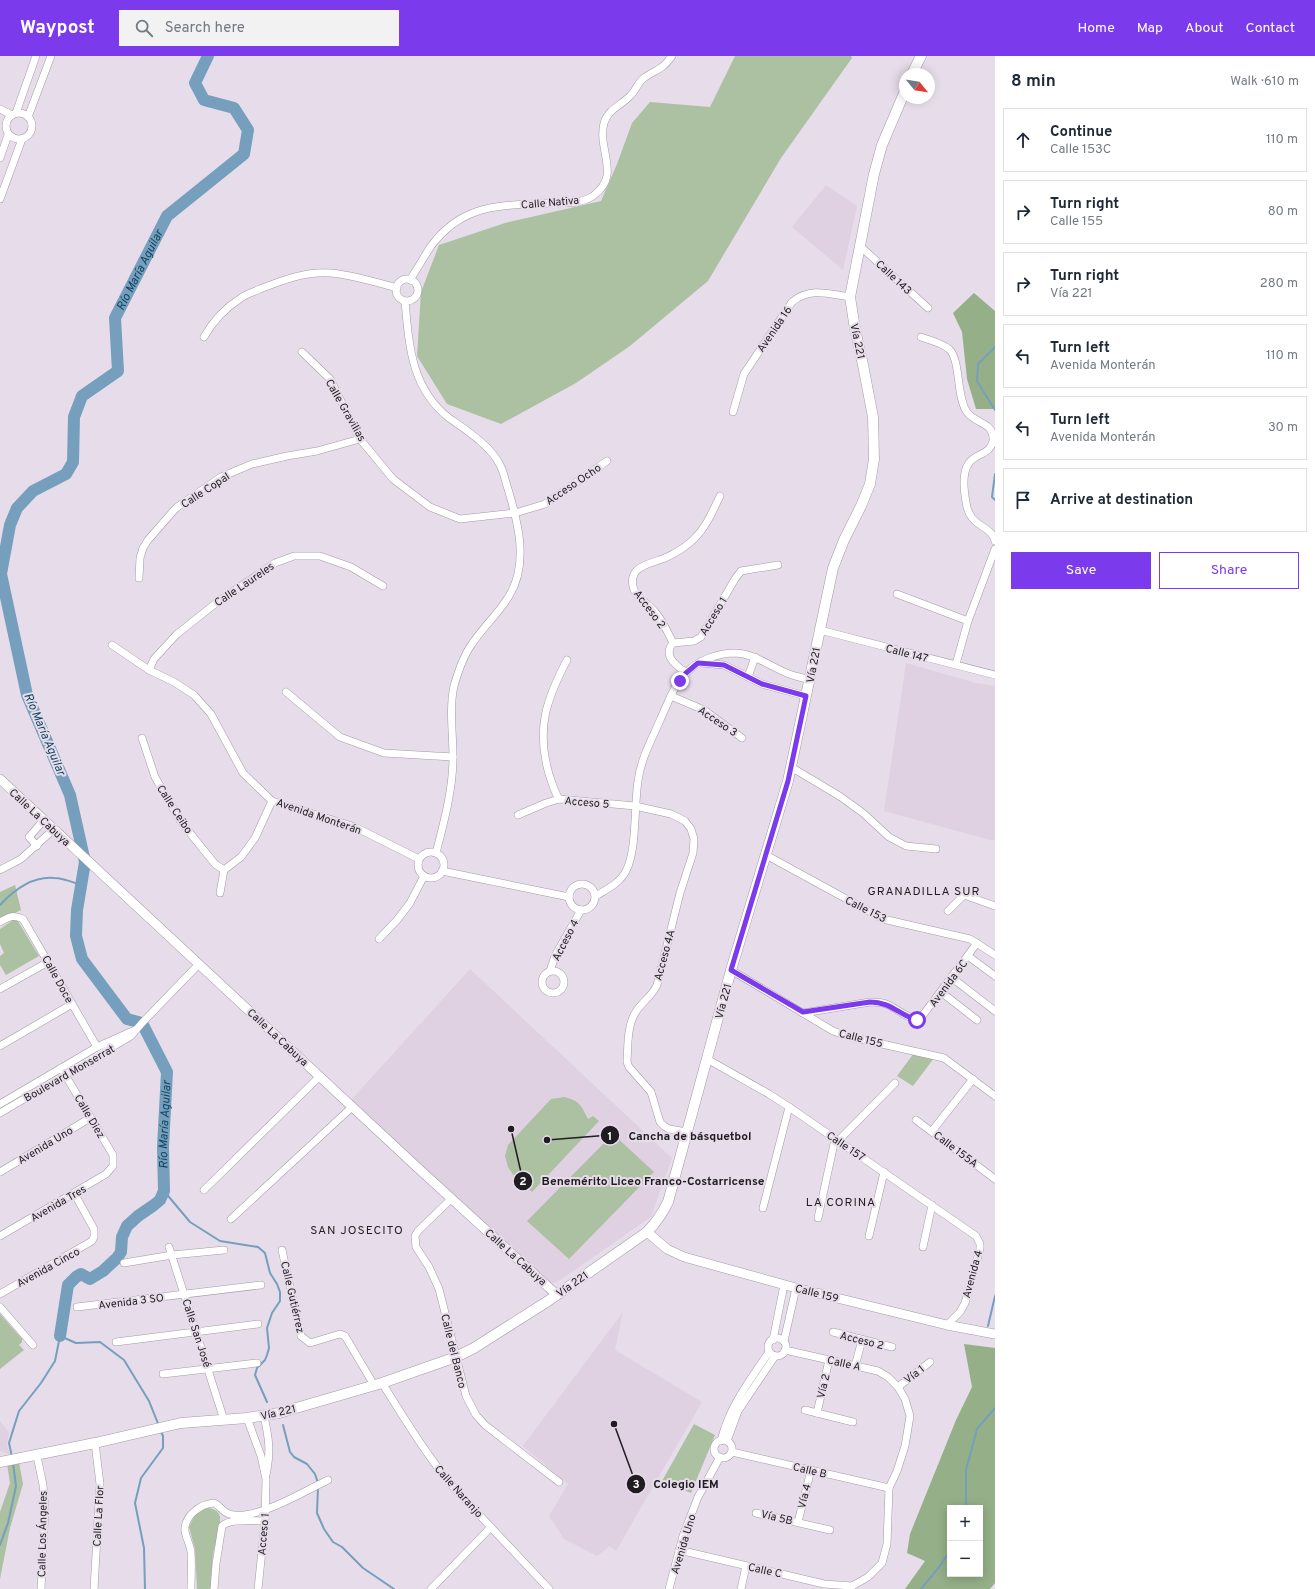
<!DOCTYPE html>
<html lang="en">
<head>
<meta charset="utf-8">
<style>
  :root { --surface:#fff; --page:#f2f2f3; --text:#1f2937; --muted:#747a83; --line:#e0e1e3; --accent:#7c3aed }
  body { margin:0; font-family:Overpass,sans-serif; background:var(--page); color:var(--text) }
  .controls { position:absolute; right:12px; bottom:12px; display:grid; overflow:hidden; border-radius:0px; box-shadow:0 2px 10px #0003 }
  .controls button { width:36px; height:36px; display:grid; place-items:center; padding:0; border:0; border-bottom:1px solid var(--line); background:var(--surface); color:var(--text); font:20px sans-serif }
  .compass { position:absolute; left:899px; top:12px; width:36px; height:36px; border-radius:50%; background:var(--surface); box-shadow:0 2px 10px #0003; rotate:120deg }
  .stop { position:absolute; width:12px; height:12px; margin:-9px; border:3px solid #7c3aed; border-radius:50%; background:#fff }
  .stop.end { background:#7c3aed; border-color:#fff; box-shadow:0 1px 4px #0008 }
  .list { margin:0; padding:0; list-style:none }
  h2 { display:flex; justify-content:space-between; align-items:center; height:52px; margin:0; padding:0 16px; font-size:17px }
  h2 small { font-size:13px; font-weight:400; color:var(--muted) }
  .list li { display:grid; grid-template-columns:26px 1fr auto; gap:12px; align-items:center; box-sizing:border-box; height:64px; margin:0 8px 8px; padding:0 8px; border:1px solid var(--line); border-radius:0px }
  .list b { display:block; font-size:15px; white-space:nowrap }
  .list p { margin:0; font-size:13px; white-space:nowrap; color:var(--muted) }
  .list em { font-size:13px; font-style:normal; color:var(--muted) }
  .actions { display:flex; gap:8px; padding:12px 16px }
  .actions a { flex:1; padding:9px 0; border:1px solid var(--accent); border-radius:0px; text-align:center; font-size:14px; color:var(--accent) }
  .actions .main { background:var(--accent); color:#fff }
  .icon { flex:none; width:22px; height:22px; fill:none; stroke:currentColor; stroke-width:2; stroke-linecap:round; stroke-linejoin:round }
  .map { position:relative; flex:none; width:995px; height:1533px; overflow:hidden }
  header { display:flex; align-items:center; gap:24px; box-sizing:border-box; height:56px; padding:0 20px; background:var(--accent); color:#fff }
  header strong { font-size:19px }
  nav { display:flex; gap:22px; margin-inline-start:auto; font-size:14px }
  .search { width:280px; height:36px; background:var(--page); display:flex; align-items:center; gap:10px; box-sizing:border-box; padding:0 14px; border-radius:0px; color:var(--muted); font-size:15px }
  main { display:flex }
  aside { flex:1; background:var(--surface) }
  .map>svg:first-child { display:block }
  .built { fill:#dfd0e2 }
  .green { fill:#acc0a2 }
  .forest { fill:#95b088; fill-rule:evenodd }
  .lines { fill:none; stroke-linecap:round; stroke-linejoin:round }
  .stream { stroke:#759fbc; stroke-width:2 }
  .river { stroke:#759fbc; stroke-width:12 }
  .minor-casing { stroke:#a39aa5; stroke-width:8 }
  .tertiary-casing { stroke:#a39aa5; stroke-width:10 }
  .secondary-casing { stroke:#a39aa5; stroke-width:11 }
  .minor { stroke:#fff; stroke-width:7 }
  .tertiary { stroke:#fff; stroke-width:9 }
  .secondary { stroke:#fff; stroke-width:10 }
  .route { stroke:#7c3aed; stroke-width:5 }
  .labels { text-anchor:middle; stroke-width:4; stroke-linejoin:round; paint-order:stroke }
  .street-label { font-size:11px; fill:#201c21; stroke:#e7ddea }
  .water-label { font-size:12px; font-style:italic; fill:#104563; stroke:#e7ddea }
  .neighbourhood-label { font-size:12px; letter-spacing:1px; fill:#201c21; stroke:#e7ddea }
  .leader { fill:none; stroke:#201c21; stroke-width:1.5 }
  .callout-dot { fill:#201c21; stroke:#e7ddea; stroke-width:1.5 }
  .mark-label { font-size:12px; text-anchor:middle; font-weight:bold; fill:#fff }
  .callout-label { font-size:12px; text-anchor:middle; font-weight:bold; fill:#201c21; stroke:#e7ddea; stroke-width:4; stroke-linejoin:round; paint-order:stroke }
</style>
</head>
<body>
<header>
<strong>Waypost</strong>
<div class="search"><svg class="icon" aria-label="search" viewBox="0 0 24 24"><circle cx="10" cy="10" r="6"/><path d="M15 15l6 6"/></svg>Search here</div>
<nav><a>Home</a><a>Map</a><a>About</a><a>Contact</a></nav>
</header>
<main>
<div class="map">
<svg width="995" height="1533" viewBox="0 0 995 1533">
  <rect width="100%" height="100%" fill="#e7ddea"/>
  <g class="built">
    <polygon points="826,129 857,150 843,214 792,171"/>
    <polygon points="906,607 976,627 995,630 995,784 990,784 884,755"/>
    <polygon points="470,913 672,1102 651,1161 559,1225 553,1227 548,1226 351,1044"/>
    <polygon points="623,1256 615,1294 702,1346 616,1495 610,1490 597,1500 564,1483 549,1460 568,1428 523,1390"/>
    <polygon points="0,1365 9,1376 7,1389 10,1399 0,1395"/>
  </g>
  <g class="green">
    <polygon points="735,0 851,0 852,2 781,102 708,225 630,290 576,327 501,368 447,348 417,300 421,236 439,189 505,167 601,145 617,108 632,67 650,46 710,51"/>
    <polygon points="15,829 21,854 0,864 0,836"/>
    <polygon points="16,862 39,900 6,919 0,909 0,900 4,897 0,888 0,873"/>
    <polygon points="914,997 934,1002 913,1030 897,1020"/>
    <path d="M564,1041C580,1045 581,1049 588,1063L593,1060L599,1065L532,1136L527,1131L531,1126H524L514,1120L508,1111L505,1100L508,1089L551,1043Z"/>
    <polygon points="613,1078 654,1116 569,1203 527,1165"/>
    <polygon points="0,1258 22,1283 22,1286 19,1289 24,1294 0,1313"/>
    <polygon points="694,1368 715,1379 691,1437 662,1425"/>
    <polygon points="19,1406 23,1428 10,1472 0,1523 0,1456 10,1427 7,1408"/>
    <path d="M206,1452C212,1452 219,1454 220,1461C221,1472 215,1488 213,1498C212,1510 211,1522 212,1533H197L195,1493L189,1471L195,1459Z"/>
  </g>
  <g class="forest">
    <polygon points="974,237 995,255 995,353 976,353 967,323 962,276 953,257"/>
    <path d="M964,1288L995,1292V1527L990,1533H905L925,1505L907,1497L910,1478L956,1364L972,1331ZM950,1452H980V1518H950Z"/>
  </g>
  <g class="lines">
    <g class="stream">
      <polyline points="995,291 978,308 977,325 995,354"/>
      <polyline points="995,418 992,441 995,444"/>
      <path d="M0,849C14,834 33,820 54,822C63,822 72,826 81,829"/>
      <polyline points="164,1135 190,1166 220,1185 258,1191 265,1197 270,1217 277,1228 280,1236 280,1245 272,1257 267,1272 269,1292 267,1299 265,1304 257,1312 255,1319 267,1346"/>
      <polyline points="988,1270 995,1240"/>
      <polyline points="283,1369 290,1396 294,1401 307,1408 315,1418 318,1427"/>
      <polyline points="12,1401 9,1387 19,1355 41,1327 55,1305 60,1280 76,1287 100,1286 124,1304 149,1345 159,1370"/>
      <polyline points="318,1431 317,1457 324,1473 333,1486 342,1491 363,1512 394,1533"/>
      <polyline points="966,1452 966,1414 977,1373 995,1352"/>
      <polyline points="0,1489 8,1467 16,1430 13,1407"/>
      <polyline points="145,1533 144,1492 135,1447 141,1422 163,1392 163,1380 161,1376"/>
      <polyline points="921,1533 940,1510 950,1495"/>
    </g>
    <path class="river" id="s1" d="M60,1280L68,1229L76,1221L81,1218L90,1223L103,1215L117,1202L121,1196L122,1181L127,1170L138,1160L154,1149L160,1144L164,1135L163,1091L167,1016L142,967L127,963L82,903L76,880L77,854L85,806L70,739L27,639L1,518L10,469L17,452L33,435L66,418L73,406L74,361L82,340L118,315L115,262L167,160L244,98L248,74L234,52L204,44L195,27L208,0"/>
    <g class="minor-casing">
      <g id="minor">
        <polyline points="0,53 12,59"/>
        <circle cx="19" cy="70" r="13"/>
        <polyline points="16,57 36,0"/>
        <polyline points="28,61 51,0"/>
        <polyline points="0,102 8,79"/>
        <polyline points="0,143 22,83"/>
        <polyline points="860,190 928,252"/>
        <circle cx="407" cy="234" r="11"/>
        <path d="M410,224C417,213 424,201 431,190C464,146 502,150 551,147C565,147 581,148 593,140C622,119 597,95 604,67C608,53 622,49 631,39C636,34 638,26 644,22C649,18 656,15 662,11C666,8 669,4 672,0"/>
        <path d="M405,245C409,289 411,332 449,362C466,374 491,390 500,409C504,416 505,425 508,433C518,466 529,508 509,540C499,557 483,571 472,588C463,600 458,616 454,630C449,653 453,677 453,701C453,733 444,766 436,797"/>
        <path d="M204,281C213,265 225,252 241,242C246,238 254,236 260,233C283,224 306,215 331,217C353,219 375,226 397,232"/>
        <path d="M921,281C929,284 942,287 949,293C961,304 956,341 967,356C975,368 995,366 993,385C990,399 976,397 969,407C962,416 964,435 966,446C969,472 992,469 995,485"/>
        <polyline points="302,296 330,323 360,383 393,423 430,451 460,463 515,457 545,448 607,405"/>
        <path d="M733,356L744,318L792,246C810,231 829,238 850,241"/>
        <polyline points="139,522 140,502 143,492 148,484 176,452 221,421 252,408 287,400 317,395 360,383"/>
        <polyline points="897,538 968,565"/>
        <polyline points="820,574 995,619"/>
        <path d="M673,587C668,577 663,565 655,556C649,548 638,543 634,534C626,510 650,508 665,502C676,497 687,490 695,482C707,470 713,454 720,440"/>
        <polyline points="112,589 149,614 174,626 194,639 211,658 243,717 272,745 355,771 419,803"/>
        <polyline points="701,607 724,609 762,628 806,640"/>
        <polyline points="956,608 968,565 995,493"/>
        <polyline points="149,614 154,603 176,579 216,547 275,507 294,500 320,500 351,511 383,530"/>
        <path d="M686,617C677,610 662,600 673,587L694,585L701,581L735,523L741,515L778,509"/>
        <polyline points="748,621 755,601"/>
        <polyline points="286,636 340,681 384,697 453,701"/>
        <polyline points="671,640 704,654 742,682"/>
        <polyline points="142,682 155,721 181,766 215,808 224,814"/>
        <polyline points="791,711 841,741 863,757 889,781 906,790 936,793"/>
        <path d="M559,743C554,735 552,727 549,718C536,673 546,644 567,604"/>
        <path d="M518,759L546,747L559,743L635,750L671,758L685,765L691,773L694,783L693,797L680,837L657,929C652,941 640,947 634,959C627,973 628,991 627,1006L629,1011L651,1036L660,1066L664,1070L669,1073L687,1076"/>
        <polyline points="37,790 29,781 44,764"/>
        <circle cx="431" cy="809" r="13"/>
        <polyline points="766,799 883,863 970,883 995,899"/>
        <polyline points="0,814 21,803 54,773"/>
        <polyline points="442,815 569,841"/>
        <circle cx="582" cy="841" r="13"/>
        <polyline points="220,837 224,814 241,801 255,782 272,745"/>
        <path d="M596,840C607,833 620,827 626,815C637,794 634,750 638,725C641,702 652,683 661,662C668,647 674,629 686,617C698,604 718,597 736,597C757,598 773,613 792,619C798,621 804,622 810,624"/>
        <polyline points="948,855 964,839 995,850"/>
        <path d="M0,866C9,861 13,858 23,863L97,991"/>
        <polyline points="379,883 397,864 410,847 424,820"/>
        <polyline points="968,900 995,920"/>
        <polyline points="731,914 833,975 851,981 944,1002 995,1040"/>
        <circle cx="553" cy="926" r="11"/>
        <polyline points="550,915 555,900 581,854"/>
        <polyline points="951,921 995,955"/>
        <polyline points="0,933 48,906"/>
        <polyline points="941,936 977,964"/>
        <path d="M803,957L870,946C875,946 881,946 886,948C897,952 908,964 920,963L977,887"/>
        <polyline points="0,990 72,948"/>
        <polyline points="707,1003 769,1038 789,1051 976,1180 980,1188 980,1193 965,1247 960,1256 947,1269"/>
        <polyline points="0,1048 97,991 135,974"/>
        <polyline points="0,1057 131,980 142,967 199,908"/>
        <polyline points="916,1064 995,1123"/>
        <polyline points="932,1075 973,1023"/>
        <polyline points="838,1085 895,1027"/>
        <polyline points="0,1116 90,1062"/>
        <polyline points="204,1134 320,1020"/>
        <polyline points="451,1143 418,1175 415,1180 416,1191 429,1211 439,1233 466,1340 476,1359 485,1369 559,1426"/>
        <polyline points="763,1152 789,1051"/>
        <polyline points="818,1162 835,1083"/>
        <polyline points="231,1163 352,1051"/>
        <polyline points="0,1180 106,1118 113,1110 113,1099 61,1012"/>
        <polyline points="869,1180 884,1116"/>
        <polyline points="169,1191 224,1364"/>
        <polyline points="923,1191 932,1149"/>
        <polyline points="282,1194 301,1280 310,1287 340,1278 345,1280 374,1329"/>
        <polyline points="124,1207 172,1199 224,1194"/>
        <polyline points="0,1238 92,1185 94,1181 94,1173 74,1137"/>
        <polyline points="0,1251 33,1289"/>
        <polyline points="77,1251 261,1229"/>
        <polyline points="833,1276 892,1291"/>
        <circle cx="777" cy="1291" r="9"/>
        <polyline points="773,1284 784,1229"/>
        <polyline points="784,1285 796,1232"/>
        <polyline points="116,1286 258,1268"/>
        <polyline points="785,1294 878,1315 888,1321 898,1331 905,1343 910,1360 905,1390 897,1415 889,1432 887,1488 882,1507 868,1521 852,1530"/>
        <polyline points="855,1310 862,1284"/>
        <polyline points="163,1318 257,1307"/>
        <path d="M382,1327C405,1363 426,1399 454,1432L549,1533"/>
        <polyline points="898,1331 930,1306"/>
        <polyline points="805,1354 853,1366"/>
        <polyline points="817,1357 829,1304"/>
        <path d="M264,1360C269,1383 271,1395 266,1419"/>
        <polyline points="247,1362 261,1400 266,1423 265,1465 258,1533"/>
        <circle cx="723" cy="1393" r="9"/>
        <path d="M721,1385C729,1351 750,1324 769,1296"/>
        <polyline points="727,1385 738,1355 775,1300"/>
        <polyline points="732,1396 889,1432"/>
        <polyline points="37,1400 43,1429 45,1452 41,1533"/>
        <polyline points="756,1457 830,1474"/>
        <polyline points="798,1466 811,1414"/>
        <polyline points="679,1494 824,1528 852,1530"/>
        <polyline points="94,1533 100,1428 95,1387"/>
        <path d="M191,1533C191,1521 192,1508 191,1496C190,1488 186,1482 185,1475C184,1460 200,1448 214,1447C219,1449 223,1456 229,1458C255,1466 304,1435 328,1424"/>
        <path d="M214,1533L216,1508L222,1470C230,1462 254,1465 265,1465"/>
        <polyline points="431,1533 491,1471"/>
        <polyline points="669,1533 683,1480 698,1441 720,1401"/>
        <polyline points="741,1533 746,1510"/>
      </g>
    </g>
    <g class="tertiary-casing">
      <g id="tertiary">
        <polyline points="0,723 419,1113 557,1239"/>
        <polyline points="647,1176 667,1193 684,1201 796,1232 947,1269 995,1278"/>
      </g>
    </g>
    <g class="secondary-casing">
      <g id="secondary">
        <polyline points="912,18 921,0"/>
        <path d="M0,1406L95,1387L181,1367L247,1362L279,1357L382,1327L456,1301L474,1292L548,1245L647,1176C656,1167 662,1158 668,1146L731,914L788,725L833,512L844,484L861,450L870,428L874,403L873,361L863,309L855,273L850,241L874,118L882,89L905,35"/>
      </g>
    </g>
    <use href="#minor" class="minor"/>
    <use href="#tertiary" class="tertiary"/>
    <use href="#secondary" class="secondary"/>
  </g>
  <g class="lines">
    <path class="route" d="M680,625L686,617L698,607L724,609L762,628L806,640L788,725L731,914L803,956L870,946C891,946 899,959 917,964"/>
  </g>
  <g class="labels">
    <g class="street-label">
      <text transform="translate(550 146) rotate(-5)" y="4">Calle Nativa</text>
      <text transform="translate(894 221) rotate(43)" y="4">Calle 143</text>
      <text transform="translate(774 273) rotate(-56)" y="4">Avenida 16</text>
      <text transform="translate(858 285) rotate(78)" y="4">Vía 221</text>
      <text transform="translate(346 354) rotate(60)" y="4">Calle Gravilias</text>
      <text transform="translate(573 428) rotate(-34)" y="4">Acceso Ocho</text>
      <text transform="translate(205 434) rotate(-33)" y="4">Calle Copal</text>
      <text transform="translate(244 528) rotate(-34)" y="4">Calle Laureles</text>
      <text transform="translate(650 553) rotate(53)" y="4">Acceso 2</text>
      <text transform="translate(713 560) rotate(-59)" y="4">Acceso 1</text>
      <text transform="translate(907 597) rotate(14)" y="4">Calle 147</text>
      <text transform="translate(813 609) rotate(-79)" y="4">Vía 221</text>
      <text transform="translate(718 665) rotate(34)" y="4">Acceso 3</text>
      <text transform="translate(587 746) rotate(5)" y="4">Acceso 5</text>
      <text transform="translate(175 753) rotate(57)" y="4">Calle Ceibo</text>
      <text transform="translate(319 760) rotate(19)" y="4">Avenida Monterán</text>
      <text transform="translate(40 761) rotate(43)" y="4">Calle La Cabuya</text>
      <text transform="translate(866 853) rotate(27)" y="4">Calle 153</text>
      <text transform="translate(565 884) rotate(-63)" y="4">Acceso 4</text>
      <text transform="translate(664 899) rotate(-75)" y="4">Acceso 4A</text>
      <text transform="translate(58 923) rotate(61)" y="4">Calle Doce</text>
      <text transform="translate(948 927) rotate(-53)" y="4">Avenida 6C</text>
      <text transform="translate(723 945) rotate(-75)" y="4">Vía 221</text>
      <text transform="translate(278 981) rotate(43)" y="4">Calle La Cabuya</text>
      <text transform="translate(861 982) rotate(14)" y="4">Calle 155</text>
      <text transform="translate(69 1017) rotate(-30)" y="4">Boulevard Monserrat</text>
      <text transform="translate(90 1060) rotate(59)" y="4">Calle Diez</text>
      <text transform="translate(45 1089) rotate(-31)" y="4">Avenida Uno</text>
      <text transform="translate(846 1090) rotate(34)" y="4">Calle 157</text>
      <text transform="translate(956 1093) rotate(37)" y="4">Calle 155A</text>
      <text transform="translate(58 1147) rotate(-30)" y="4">Avenida Tres</text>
      <text transform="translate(516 1201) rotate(42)" y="4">Calle La Cabuya</text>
      <text transform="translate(48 1211) rotate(-29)" y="4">Avenida Cinco</text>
      <text transform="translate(972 1218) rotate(-75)" y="4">Avenida 4</text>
      <text transform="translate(572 1228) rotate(-35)" y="4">Vía 221</text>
      <text transform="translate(817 1237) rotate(14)" y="4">Calle 159</text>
      <text transform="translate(293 1241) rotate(77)" y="4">Calle Gutiérrez</text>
      <text transform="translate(131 1245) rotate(-7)" y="4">Avenida 3 SO</text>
      <text transform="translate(197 1277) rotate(72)" y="4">Calle San José</text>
      <text transform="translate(862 1284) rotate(14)" y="4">Acceso 2</text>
      <text transform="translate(454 1295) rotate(76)" y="4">Calle del Banco</text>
      <text transform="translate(844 1307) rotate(13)" y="4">Calle A</text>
      <text transform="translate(914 1318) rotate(-38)" y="4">Vía 1</text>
      <text transform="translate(823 1330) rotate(-77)" y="4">Vía 2</text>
      <text transform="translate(278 1356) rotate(-13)" y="4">Vía 221</text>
      <text transform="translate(810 1414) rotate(13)" y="4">Calle B</text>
      <text transform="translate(459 1435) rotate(48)" y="4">Calle Naranjo</text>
      <text transform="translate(804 1440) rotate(-76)" y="4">Vía 4</text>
      <text transform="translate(98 1460) rotate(-87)" y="4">Calle La Flor</text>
      <text transform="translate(777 1461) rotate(13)" y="4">Vía 5B</text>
      <text transform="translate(42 1478) rotate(-89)" y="4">Calle Los Ángeles</text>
      <text transform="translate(263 1478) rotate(-85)" y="4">Acceso 1</text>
      <text transform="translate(683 1488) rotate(-73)" y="4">Avenida Uno</text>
      <text transform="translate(765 1514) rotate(12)" y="4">Calle C</text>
    </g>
    <g class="water-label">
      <text dy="4" stroke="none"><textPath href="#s1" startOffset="1225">Río María Aguilar</textPath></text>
      <text transform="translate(45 678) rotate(67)" y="4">Río María Aguilar</text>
      <text dy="4" stroke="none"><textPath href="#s1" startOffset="266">Río María Aguilar</textPath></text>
    </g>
    <g class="neighbourhood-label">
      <text x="924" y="839">GRANADILLA SUR</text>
      <text x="841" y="1150">LA CORINA</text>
      <text x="357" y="1178">SAN JOSECITO</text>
    </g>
  </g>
  <path class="leader" d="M547 1084L610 1079M511 1073L523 1125M614 1368L636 1428"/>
  <g class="callout-dot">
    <circle cx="547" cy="1084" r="4"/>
    <circle cx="511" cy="1073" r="4"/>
    <circle cx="614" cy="1368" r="4"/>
    <circle cx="610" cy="1079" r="10"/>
    <circle cx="523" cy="1125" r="10"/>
    <circle cx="636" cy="1428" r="10"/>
  </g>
  <g class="mark-label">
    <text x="610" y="1084">1</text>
    <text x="523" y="1129">2</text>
    <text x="636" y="1432">3</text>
  </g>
  <g class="callout-label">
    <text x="690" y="1084">Cancha de básquetbol</text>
    <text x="653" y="1129">Benemérito Liceo Franco-Costarricense</text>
    <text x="686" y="1432">Colegio IEM</text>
  </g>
</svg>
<div class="controls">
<button>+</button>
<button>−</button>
</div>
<svg class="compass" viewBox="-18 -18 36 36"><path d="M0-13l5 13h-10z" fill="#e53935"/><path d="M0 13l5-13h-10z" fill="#747a83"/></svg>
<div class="stop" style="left:917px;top:964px"></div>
<div class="stop end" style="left:680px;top:625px"></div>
</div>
<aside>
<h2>8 min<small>Walk · 610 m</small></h2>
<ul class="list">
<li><svg class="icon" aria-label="ahead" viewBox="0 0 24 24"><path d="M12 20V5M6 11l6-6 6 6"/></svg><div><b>Continue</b><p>Calle 153C</p></div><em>110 m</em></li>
<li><svg class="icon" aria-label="right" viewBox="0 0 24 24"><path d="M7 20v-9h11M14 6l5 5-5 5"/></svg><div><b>Turn right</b><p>Calle 155</p></div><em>80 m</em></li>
<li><svg class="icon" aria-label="right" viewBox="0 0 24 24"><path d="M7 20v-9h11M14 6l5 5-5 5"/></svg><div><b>Turn right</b><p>Vía 221</p></div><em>280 m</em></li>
<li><svg class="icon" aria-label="left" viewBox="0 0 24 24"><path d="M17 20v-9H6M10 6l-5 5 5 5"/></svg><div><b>Turn left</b><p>Avenida Monterán</p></div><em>110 m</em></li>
<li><svg class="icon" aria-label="left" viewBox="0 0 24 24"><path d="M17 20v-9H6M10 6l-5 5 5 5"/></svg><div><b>Turn left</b><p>Avenida Monterán</p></div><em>30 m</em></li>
<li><svg class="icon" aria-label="arrive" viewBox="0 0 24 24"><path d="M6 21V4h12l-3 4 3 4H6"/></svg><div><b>Arrive at destination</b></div></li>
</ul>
<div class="actions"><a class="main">Save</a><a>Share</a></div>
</aside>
</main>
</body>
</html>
